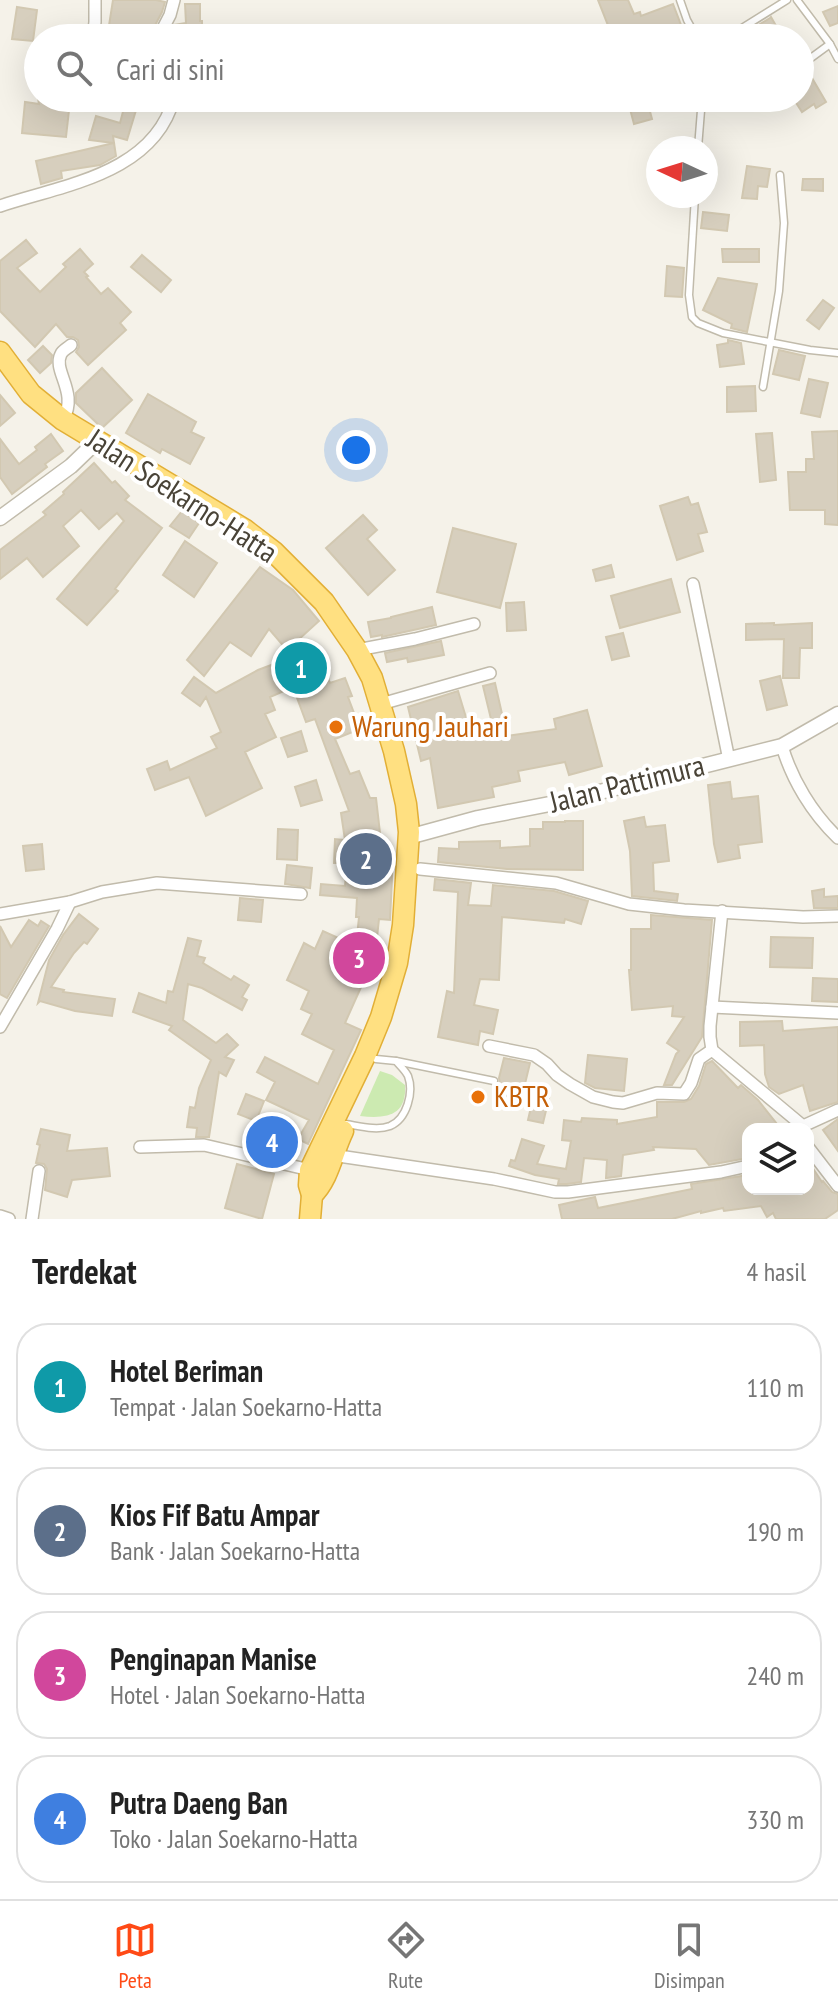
<!DOCTYPE html>
<html lang="id">
<head>
<meta charset="utf-8">
<style>
  :root { --surface:#fff; --page:#f2f2f2; --text:#222; --muted:#767676; --line:#e0e0e0; --accent:#ff4a16 }
  body { margin:0; font-family:"PT Sans Narrow",sans-serif; background:var(--page); color:var(--text) }
  .controls { position:absolute; right:24px; bottom:24px; display:grid; overflow:hidden; border-radius:16px; box-shadow:0 8px 32px #0002 }
  .controls button { width:72px; height:72px; display:grid; place-items:center; padding:0; border:0; border-bottom:2px solid var(--line); background:var(--surface); color:var(--text); font:40px sans-serif }
  .compass { position:absolute; left:646px; top:136px; width:72px; height:72px; border-radius:50%; background:var(--surface); box-shadow:0 8px 32px #0002; rotate:274deg }
  .you { position:absolute; left:356px; top:450px; width:28px; height:28px; margin:-20px; border:6px solid #fff; border-radius:50%; background:#1a73e8; box-shadow:0 0 0 12px #1a73e833 }
  .badge { display:grid; place-items:center; width:52px; height:52px; border-radius:50%; background:var(--accent); color:#fff; font-size:26px; font-weight:700 }
  .pin { position:absolute; translate:-50% -50%; border:4px solid #fff; box-shadow:0 2px 8px #0006 }
  .list { margin:0; padding:0; list-style:none }
  h2 { display:flex; justify-content:space-between; align-items:center; height:104px; margin:0; padding:0 32px; font-size:34px }
  h2 small { font-size:26px; font-weight:400; color:var(--muted) }
  .list li { display:grid; grid-template-columns:52px 1fr auto; gap:24px; align-items:center; box-sizing:border-box; height:128px; margin:0 16px 16px; padding:0 16px; border:2px solid var(--line); border-radius:32px }
  .list b { display:block; font-size:30px; white-space:nowrap }
  .list p { margin:0; font-size:26px; white-space:nowrap; color:var(--muted) }
  .list em { font-size:26px; font-style:normal; color:var(--muted) }
  .icon { flex:none; width:44px; height:44px; fill:none; stroke:currentColor; stroke-width:2; stroke-linecap:round; stroke-linejoin:round }
  .map { position:relative; flex:none; width:838px; height:1219px; overflow:hidden }
  .search { position:absolute; background:var(--surface); box-shadow:0 8px 32px #0002; left:24px; right:24px; top:24px; height:88px; display:flex; align-items:center; gap:20px; box-sizing:border-box; padding:0 28px; border-radius:44px; color:var(--muted); font-size:30px }
  .sheet { height:680px; background:var(--surface) }
  nav { display:flex; justify-content:space-around; align-items:center; box-sizing:border-box; height:112px; border-top:2px solid var(--line); background:var(--surface); font-size:22px; color:var(--muted) }
  nav a { display:grid; justify-items:center; gap:4px }
  nav .on { color:var(--accent) }
  .map>svg:first-child { display:block }
  .green { fill:#cceab1 }
  .building { fill:#d7cfbe; stroke:#d2c8b1; stroke-width:2 }
  .lines { fill:none; stroke-linecap:round; stroke-linejoin:round }
  .service-casing { stroke:#c1bbab; stroke-width:9 }
  .minor-casing { stroke:#c1bbab; stroke-width:14 }
  .tertiary-casing { stroke:#c1bbab; stroke-width:17 }
  .trunk-casing { stroke:#e2af36; stroke-width:23 }
  .service { stroke:#fff; stroke-width:6 }
  .minor { stroke:#fff; stroke-width:11 }
  .tertiary { stroke:#fff; stroke-width:14 }
  .trunk { stroke:#ffe081; stroke-width:20 }
  .food-dot { fill:#e8710a; stroke:#fff; stroke-width:3 }
  .labels { text-anchor:middle; stroke-width:8; stroke-linejoin:round; paint-order:stroke }
  .street-label { font-size:30px; fill:#494337; stroke:#fff }
  .food-label { font-size:30px; fill:#c56008; stroke:#fff; text-anchor:start }
</style>
</head>
<body>
<div class="map">
<svg width="838" height="1219" viewBox="0 0 838 1219">
  <rect width="100%" height="100%" fill="#f5f2e9"/>
  <path class="green" d="M380,1071L392,1075L405,1085C407,1116 386,1119 360,1116Z"/>
  <g class="building">
    <polygon points="113,0 156,0 165,2 162,12 151,33 137,30 136,36 108,32"/>
    <polygon points="598,0 628,0 634,14 640,12 641,16 673,4 686,38 613,38"/>
    <polygon points="185,4 200,4 200,21 202,21 202,38 169,36 174,25 186,23"/>
    <polygon points="838,6 838,23 830,26 823,12"/>
    <polygon points="17,7 37,10 33,41 12,39"/>
    <polygon points="771,17 783,38 737,38 770,18"/>
    <polygon points="812,78 826,102 816,108 814,104 802,112 793,98 800,98 800,86"/>
    <polygon points="38,98 68,98 68,109 69,110 66,137 22,133 25,102 39,104"/>
    <polygon points="125,104 137,107 127,140 113,136 114,143 89,140 96,116 120,123"/>
    <polygon points="648,104 652,119 634,124 630,109"/>
    <polygon points="114,143 116,156 100,165 61,171 62,178 41,184 36,161"/>
    <polygon points="747,166 770,169 767,187 758,186 757,199 742,198"/>
    <polygon points="803,179 823,179 823,191 802,190"/>
    <polygon points="703,212 729,215 727,231 701,228"/>
    <polygon points="26,240 37,253 17,268 40,292 66,267 63,264 80,249 93,264 84,272 88,276 86,277 101,294 108,288 131,312 120,323 126,330 88,365 76,352 79,347 78,340 73,337 67,337 56,324 35,347 0,311 0,261"/>
    <polygon points="722,249 759,249 759,262 723,262"/>
    <polygon points="142,255 171,280 161,292 131,267"/>
    <polygon points="667,266 684,268 682,297 665,296"/>
    <polygon points="718,278 757,284 747,332 731,328 732,324 703,310"/>
    <polygon points="823,300 834,308 819,329 807,320"/>
    <polygon points="728,340 741,343 744,364 720,367 717,345 728,343"/>
    <polygon points="43,346 52,355 51,363 40,373 28,360"/>
    <polygon points="779,350 805,356 799,380 773,374"/>
    <polygon points="102,368 132,400 102,428 76,403 76,393"/>
    <polygon points="809,379 828,383 820,417 801,413"/>
    <polygon points="755,386 756,411 727,412 727,387"/>
    <polygon points="148,394 196,422 191,432 204,438 190,464 162,449 160,453 126,433"/>
    <polygon points="0,395 15,413 0,426"/>
    <polygon points="838,431 838,525 825,524 825,510 790,510 788,472 806,472 806,459 814,459 812,432"/>
    <polygon points="772,433 776,480 760,482 756,434"/>
    <polygon points="51,434 63,451 45,464 47,467 12,494 0,477 0,439 19,464 37,450 35,447"/>
    <polygon points="94,463 112,483 115,481 129,496 125,500 162,528 115,589 118,591 87,625 57,599 124,521 117,513 99,529 81,510 63,526 79,546 43,577 27,558 0,579 0,550 46,515 43,512 64,494 63,492"/>
    <polygon points="688,497 691,505 698,503 707,532 698,534 703,551 677,560 660,506"/>
    <polygon points="182,511 199,523 189,538 170,526"/>
    <polygon points="363,515 377,530 367,539 395,570 368,595 326,548"/>
    <polygon points="453,528 516,544 500,608 437,592"/>
    <polygon points="185,541 217,563 194,597 163,575"/>
    <polygon points="611,565 614,577 596,581 593,570"/>
    <polygon points="260,567 293,590 319,621 287,650 269,629 251,656 230,642 204,676 187,660"/>
    <polygon points="671,579 680,612 620,628 611,596"/>
    <polygon points="524,602 526,630 507,631 506,603"/>
    <polygon points="432,607 436,625 382,637 382,635 371,637 368,622 391,618 391,617"/>
    <polygon points="774,623 774,625 812,623 812,648 800,648 799,678 783,678 784,639 746,640 746,624"/>
    <polygon points="623,633 629,656 612,660 606,637"/>
    <polygon points="441,641 444,655 408,662 407,658 387,662 385,653"/>
    <polygon points="316,648 330,683 345,678 352,696 348,697 360,729 335,739 350,774 359,771 370,798 376,798 380,833 377,833 376,863 392,864 392,879 390,920 379,919 375,956 345,1023 361,1030 308,1144 298,1139 309,1120 266,1100 275,1082 257,1072 265,1057 318,1084 334,1050 302,1034 312,1014 301,1009 309,991 287,980 304,943 315,949 323,931 356,946 359,917 356,917 357,898 320,895 321,884 345,886 347,863 334,863 335,839 345,840 341,813 349,811 315,719 306,722 293,687 270,697 275,710 265,714 276,737 245,752 262,788 206,816 189,777 155,790 147,769 167,761 170,770 217,748 211,737 221,732 206,697 200,706 182,693 194,677 216,693 258,670"/>
    <polygon points="780,676 787,705 767,710 760,681"/>
    <polygon points="495,683 507,736 556,729 554,719 587,710 602,766 569,775 565,762 518,771 520,781 492,787 494,797 438,808 430,758 421,761 408,707 458,691 468,724 491,719 483,686"/>
    <polygon points="301,731 307,751 288,757 281,738"/>
    <polygon points="316,780 322,800 301,806 295,787"/>
    <polygon points="730,782 732,799 758,796 762,842 738,845 740,858 718,862 714,844 708,785"/>
    <polygon points="644,817 646,827 665,825 669,861 653,863 654,891 678,894 677,901 632,896 630,851 624,821"/>
    <polygon points="565,821 583,821 583,870 507,869 438,862 439,848 459,849 459,842 500,841 500,848 530,846 530,829 543,829 543,822 565,822"/>
    <polygon points="278,829 298,830 297,860 277,859"/>
    <polygon points="42,844 44,869 26,871 23,846"/>
    <polygon points="287,865 312,868 310,888 285,884"/>
    <polygon points="435,879 471,883 468,905 491,906 493,885 554,891 588,901 581,924 565,919 564,923 502,917 499,980 480,979 474,1005 498,1010 493,1034 480,1031 478,1045 438,1037 447,991 454,993 458,892 434,890"/>
    <polygon points="824,889 824,897 838,896 838,908 814,908 812,891"/>
    <polygon points="240,898 263,900 261,922 238,920"/>
    <polygon points="79,914 98,929 87,944 84,942 74,953 51,987 64,990 63,992 115,999 112,1016 75,1011 40,1001 38,1003 49,960 63,935"/>
    <polygon points="651,915 712,920 702,1037 672,1085 664,1085 676,1054 679,1051 667,1043 684,1017 672,1016 673,1006 632,1010 629,970 631,970 631,929 651,929"/>
    <polygon points="29,920 38,926 41,921 49,926 7,998 0,994 0,926 11,947"/>
    <polygon points="771,937 813,938 812,968 770,967"/>
    <polygon points="188,938 201,941 197,956 205,958 203,963 231,980 234,976 249,985 242,997 247,1000 242,1010 202,988 188,984 183,1020 216,1043 227,1034 238,1045 225,1057 234,1060 226,1076 219,1072 209,1137 196,1137 197,1128 187,1127 190,1107 195,1108 199,1088 211,1060 169,1030 172,1026 133,1012 139,993 166,1003 168,991 173,992"/>
    <polygon points="813,978 838,979 838,1002 812,1001"/>
    <polygon points="782,1021 783,1031 838,1027 838,1102 810,1111 803,1085 779,1094 769,1087 765,1074 764,1045 740,1046 740,1022"/>
    <polygon points="588,1055 627,1059 624,1091 595,1088 585,1083"/>
    <polygon points="504,1058 530,1063 523,1092 549,1098 543,1123 528,1120 531,1107 494,1098 500,1083 499,1078"/>
    <polygon points="712,1061 738,1088 741,1085 758,1100 781,1129 748,1129 748,1158 709,1165 696,1149 653,1147 654,1150 623,1155 621,1176 606,1178 607,1160 584,1158 581,1182 567,1184 558,1184 559,1179 535,1175 509,1166 511,1160 515,1161 522,1139 544,1146 537,1164 566,1169 571,1141 562,1140 564,1120 581,1122 582,1118 617,1120 617,1124 657,1117 657,1102 684,1102 691,1099 699,1086 706,1064"/>
    <polygon points="246,1094 264,1101 256,1121 238,1114"/>
    <polygon points="838,1119 838,1151 823,1130"/>
    <polygon points="260,1127 291,1139 284,1155 252,1145"/>
    <polygon points="41,1129 70,1135 67,1151 107,1148 110,1176 72,1180 67,1197 45,1190 47,1169 44,1164 36,1163 40,1145 37,1144"/>
    <polygon points="808,1161 822,1182 823,1181 832,1192 838,1194 838,1210 825,1219 776,1219 773,1213 767,1217 761,1206 724,1211 723,1208 701,1213 701,1211 672,1219 562,1219 559,1205 595,1197 598,1208 692,1189 691,1184 748,1175 748,1189 808,1189"/>
    <polygon points="237,1164 274,1174 262,1219 225,1208"/>
  </g>
  <g class="lines">
    <g class="service-casing">
      <g id="service">
        <polyline points="680,0 687,20 697,38"/>
        <polyline points="797,0 830,44 838,59"/>
        <polyline points="726,38 787,0"/>
        <polyline points="800,66 830,44"/>
        <polyline points="745,105 754,98"/>
        <polyline points="698,148 702,98"/>
        <polyline points="695,196 689,295 692,317 698,323 723,333 810,350 838,353"/>
        <polyline points="763,387 779,291 784,223 780,175"/>
        <polyline points="396,1061 494,1081"/>
        <path d="M346,1124C359,1126 377,1131 390,1126C407,1119 414,1092 408,1076C405,1070 400,1066 396,1061L376,1059"/>
      </g>
    </g>
    <g class="minor-casing">
      <g id="minor">
        <polyline points="93,38 95,22 95,0"/>
        <polyline points="158,38 170,15 174,0"/>
        <polyline points="81,99 81,98"/>
        <path d="M0,206C63,185 154,174 174,98"/>
        <path d="M63,420C79,392 52,371 61,354C63,350 68,348 71,345"/>
        <polyline points="693,584 729,760"/>
        <polyline points="357,650 415,639 474,624"/>
        <polyline points="381,704 490,673"/>
        <path d="M782,746C792,780 812,813 838,838"/>
        <polyline points="420,869 556,883 629,904 684,910 803,917 838,916"/>
        <polyline points="722,911 710,1026 710,1037 712,1050 803,1126 838,1110"/>
        <polyline points="0,914 70,902 102,892 157,883 301,894"/>
        <polyline points="712,1007 838,1013"/>
        <polyline points="0,1027 57,929 70,902"/>
        <polyline points="489,1046 534,1055 547,1064 557,1075 570,1084 593,1097 613,1102 623,1103 657,1093 684,1094 691,1083 699,1059 712,1050"/>
        <polyline points="140,1147 204,1145 310,1170"/>
        <polyline points="808,1147 838,1186"/>
        <polyline points="332,1155 494,1179 555,1192 568,1192 721,1172 748,1166"/>
        <polyline points="0,1216 9,1219"/>
        <polyline points="32,1219 39,1171"/>
      </g>
    </g>
    <g class="tertiary-casing">
      <g id="tertiary">
        <polyline points="0,518 71,466 97,441"/>
        <polyline points="412,836 478,818 560,802 782,746 838,714"/>
      </g>
    </g>
    <g class="trunk-casing">
      <g id="trunk">
        <polyline points="0,352 31,394 63,420 244,529 274,552 324,602 357,650 372,678 394,751 406,804 409,832 403,925 397,963 381,1017 365,1056 310,1170 309,1185 312,1195 310,1219"/>
        <path d="M312,1195C329,1179 333,1151 343,1131"/>
      </g>
    </g>
    <use href="#service" class="service"/>
    <use href="#minor" class="minor"/>
    <use href="#tertiary" class="tertiary"/>
    <use href="#trunk" class="trunk"/>
  </g>
  <g class="food-dot">
    <circle cx="336" cy="727" r="8"/>
    <circle cx="478" cy="1097" r="8"/>
  </g>
  <g class="labels">
    <g class="street-label">
      <text transform="translate(182 496) rotate(33)" y="10">Jalan Soekarno-Hatta</text>
      <text transform="translate(627 784) rotate(-14)" y="10">Jalan Pattimura</text>
    </g>
    <g class="food-label">
      <text x="352" y="737">Warung Jauhari</text>
      <text x="494" y="1107">KBTR</text>
    </g>
  </g>
</svg>
<div class="controls">
<button><svg class="icon" aria-label="layers" viewBox="0 0 24 24"><path d="M12 4l9 5-9 5-9-5zM3 14l9 5 9-5"/></svg></button>
</div>
<svg class="compass" viewBox="-18 -18 36 36"><path d="M0-13l5 13h-10z" fill="#e53935"/><path d="M0 13l5-13h-10z" fill="#767676"/></svg>
<div class="you"></div>
<div class="pin badge" style="left:301px;top:668px;background:#0f9aa8">1</div>
<div class="pin badge" style="left:366px;top:859px;background:#5c6f8a">2</div>
<div class="pin badge" style="left:359px;top:958px;background:#d1479c">3</div>
<div class="pin badge" style="left:272px;top:1142px;background:#3f7fe0">4</div>
<div class="search"><svg class="icon" aria-label="search" viewBox="0 0 24 24"><circle cx="10" cy="10" r="6"/><path d="M15 15l6 6"/></svg>Cari di sini</div>
</div>
<section class="sheet">
<h2>Terdekat<small>4 hasil</small></h2>
<ul class="list">
<li><span class="badge" style="background:#0f9aa8">1</span><div><b>Hotel Beriman</b><p>Tempat · Jalan Soekarno-Hatta</p></div><em>110 m</em></li>
<li><span class="badge" style="background:#5c6f8a">2</span><div><b>Kios Fif Batu Ampar</b><p>Bank · Jalan Soekarno-Hatta</p></div><em>190 m</em></li>
<li><span class="badge" style="background:#d1479c">3</span><div><b>Penginapan Manise</b><p>Hotel · Jalan Soekarno-Hatta</p></div><em>240 m</em></li>
<li><span class="badge" style="background:#3f7fe0">4</span><div><b>Putra Daeng Ban</b><p>Toko · Jalan Soekarno-Hatta</p></div><em>330 m</em></li>
</ul>
</section>
<nav>
<a class="on"><svg class="icon" aria-label="map" viewBox="0 0 24 24"><path d="M3 6l6-2 6 2 6-2v14l-6 2-6-2-6 2zM9 4v14M15 6v14"/></svg>Peta</a>
<a><svg class="icon" aria-label="directions" viewBox="0 0 24 24"><path d="M12 3l9 9-9 9-9-9zM9 14v-3h6M13 9l2 2-2 2"/></svg>Rute</a>
<a><svg class="icon" aria-label="saved" viewBox="0 0 24 24"><path d="M7 4h10v16l-5-4-5 4z"/></svg>Disimpan</a>
</nav>
</body>
</html>
